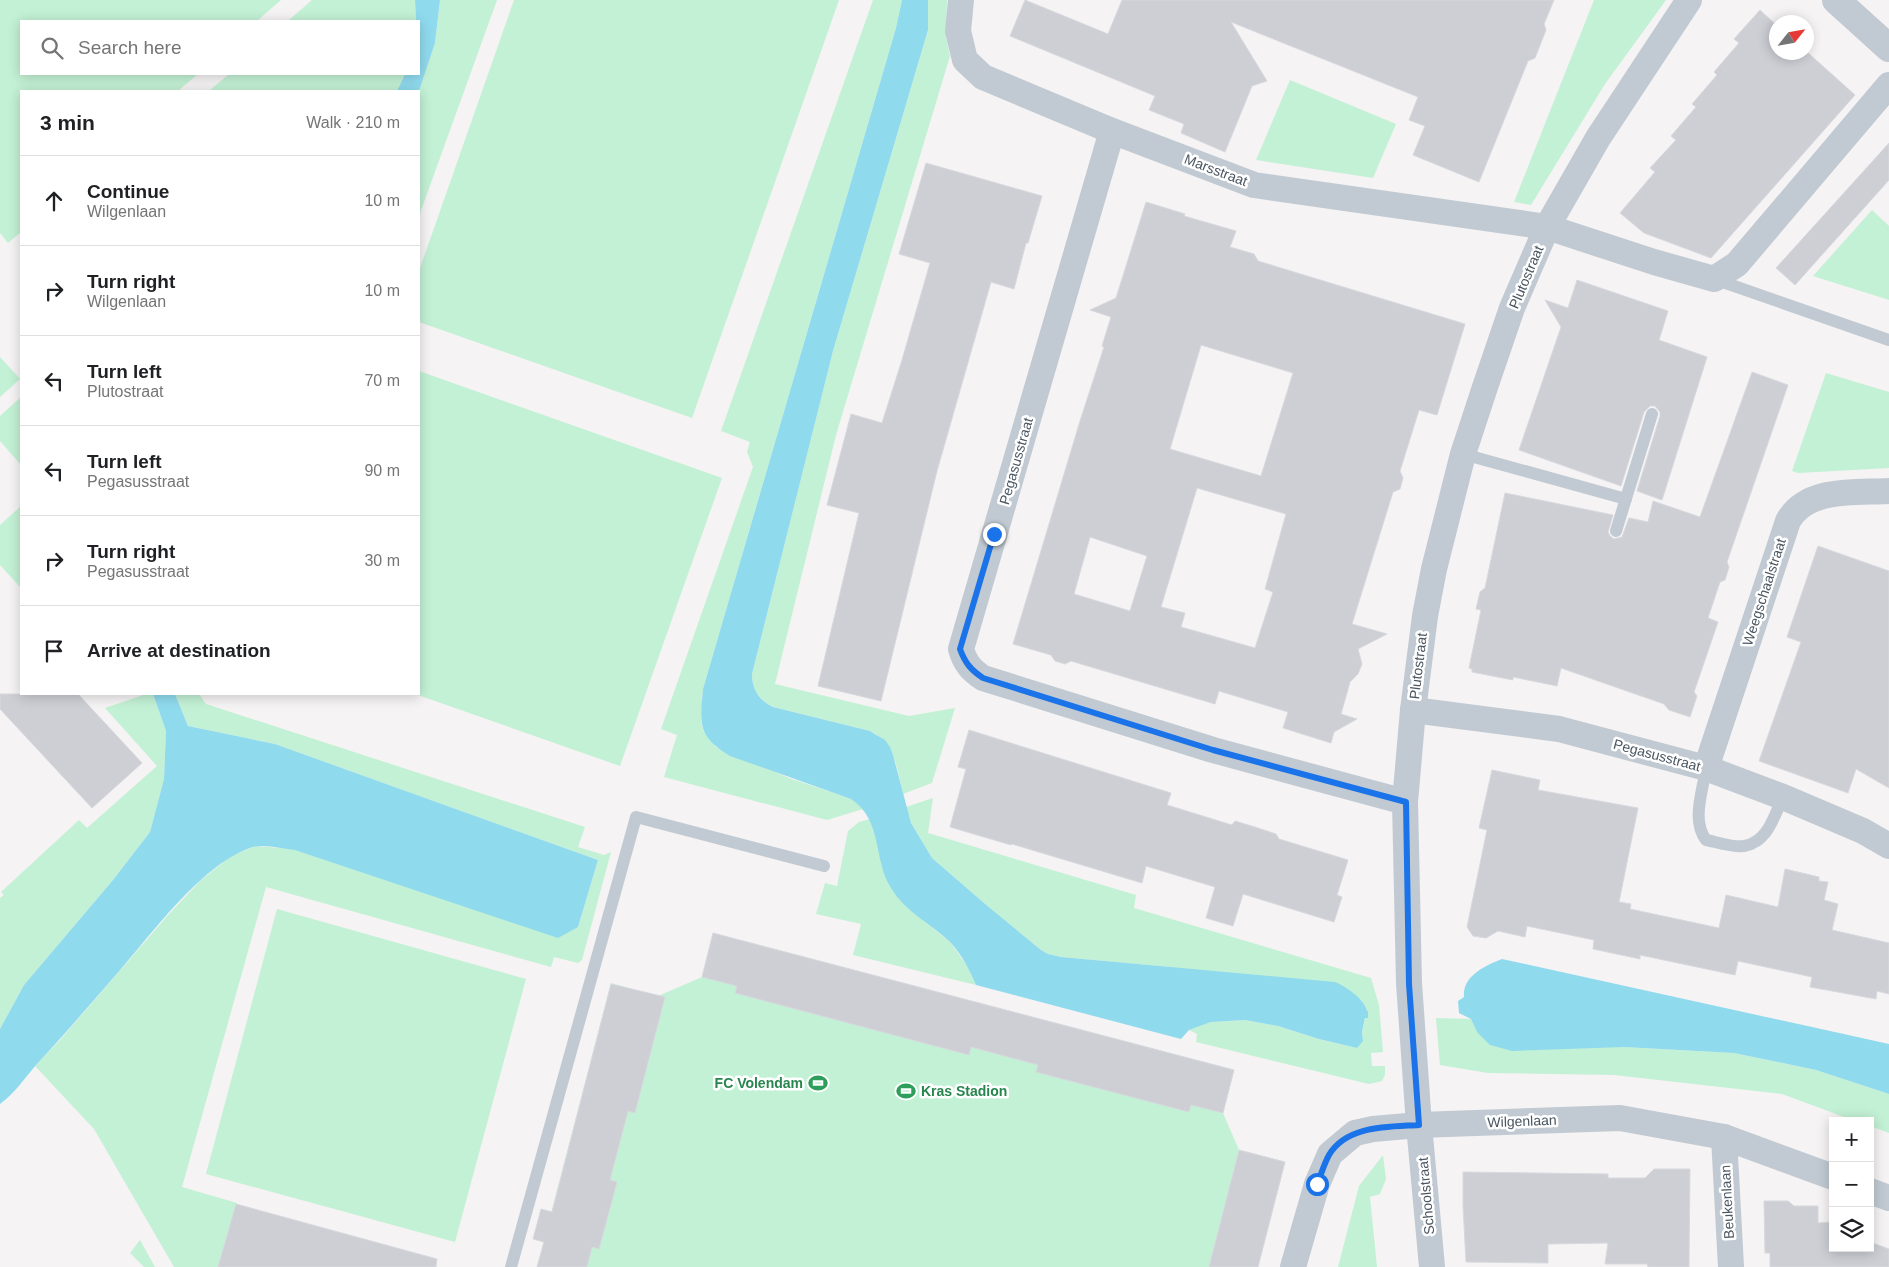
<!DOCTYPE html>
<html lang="en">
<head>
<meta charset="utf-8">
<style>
  :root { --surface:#fff; --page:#f2f2f2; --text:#202124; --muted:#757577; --line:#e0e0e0 }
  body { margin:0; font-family:Helvetica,sans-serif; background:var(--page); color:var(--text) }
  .controls { position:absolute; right:15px; bottom:15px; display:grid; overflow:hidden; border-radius:0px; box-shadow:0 2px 12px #0003 }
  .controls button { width:45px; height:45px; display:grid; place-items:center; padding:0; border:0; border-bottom:1px solid var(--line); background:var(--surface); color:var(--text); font:25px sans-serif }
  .compass { position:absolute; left:1769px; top:15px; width:45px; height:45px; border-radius:50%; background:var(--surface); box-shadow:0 2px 12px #0003; rotate:59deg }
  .stop { position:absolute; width:15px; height:15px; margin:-11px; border:4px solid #1a73e8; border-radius:50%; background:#fff }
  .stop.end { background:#1a73e8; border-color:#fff; box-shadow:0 1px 5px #0008 }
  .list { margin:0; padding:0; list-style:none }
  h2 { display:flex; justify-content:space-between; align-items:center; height:65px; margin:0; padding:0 20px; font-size:21px }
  h2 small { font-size:16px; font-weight:400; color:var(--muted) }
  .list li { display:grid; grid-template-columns:32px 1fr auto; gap:15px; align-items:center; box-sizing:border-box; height:90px; padding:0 20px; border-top:1px solid var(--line) }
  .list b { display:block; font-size:19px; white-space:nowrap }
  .list p { margin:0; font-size:16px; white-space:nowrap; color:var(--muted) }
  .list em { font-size:16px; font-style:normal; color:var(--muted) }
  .icon { flex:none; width:28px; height:28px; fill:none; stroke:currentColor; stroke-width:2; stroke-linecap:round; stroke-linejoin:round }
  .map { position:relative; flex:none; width:1889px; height:1267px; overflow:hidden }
  .search { position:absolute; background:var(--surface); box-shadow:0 2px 12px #0003; left:20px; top:20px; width:400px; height:55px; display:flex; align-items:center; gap:12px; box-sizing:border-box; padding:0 18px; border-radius:0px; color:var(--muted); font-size:19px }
  .panel { position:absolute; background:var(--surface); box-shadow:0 2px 12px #0003; left:20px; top:90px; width:400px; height:605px; border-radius:0px }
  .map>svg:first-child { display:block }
  .green { fill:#c3f1d5 }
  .water { fill:#90daee }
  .building { fill:#cdcfd5; stroke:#d7d9de; fill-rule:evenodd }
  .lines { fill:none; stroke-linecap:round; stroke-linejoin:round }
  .service { stroke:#c1cad2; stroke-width:12 }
  .minor { stroke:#c1cad2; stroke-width:26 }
  .tertiary { stroke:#c1cad2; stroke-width:28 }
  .route { stroke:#1a73e8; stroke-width:6 }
  .labels { text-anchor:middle; stroke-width:5; stroke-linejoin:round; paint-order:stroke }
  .street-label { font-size:14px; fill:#4a5661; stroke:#fff }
  .leisure-label { font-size:14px; font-weight:bold; fill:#27864d; stroke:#fff; text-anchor:end }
</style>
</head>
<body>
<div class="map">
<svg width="1889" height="1267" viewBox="0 0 1889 1267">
  <rect width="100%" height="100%" fill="#f5f3f3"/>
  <g class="green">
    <polygon points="0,0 281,0 257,21 21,21 21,74 198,74 178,91 21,91 21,232 8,243 0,233"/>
    <polygon points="312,0 415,0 416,21 288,21"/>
    <polygon points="440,0 497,0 419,216 419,91 435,43"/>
    <polygon points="514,0 839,0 692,418 419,322 419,271"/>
    <polygon points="873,0 902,0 896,28 703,689 701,721 703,730 716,747 789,778 852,799 863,809 827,820 664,777 677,735 661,729 753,467 747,452 750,442 721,431"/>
    <path d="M928,0H947L946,37L950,56L836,435L775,684L909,716L955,708L932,783L903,794C897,770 895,741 870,731L773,707C759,699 752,691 752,674L833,351L928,30Z"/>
    <polygon points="1594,0 1666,0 1605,84 1531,205 1514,202"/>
    <polygon points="229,74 405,74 397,91 209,91"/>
    <polygon points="1290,80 1396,124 1373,178 1256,160"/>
    <polygon points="1872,210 1889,226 1889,300 1813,276"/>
    <polygon points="0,357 20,379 0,397"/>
    <polygon points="419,371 722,478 620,766 415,694 419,694"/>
    <polygon points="1826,373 1889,392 1889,468 1798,473 1792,471"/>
    <polygon points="21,397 21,465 0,441 0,416"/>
    <polygon points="21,506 21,588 0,565 0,525"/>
    <polygon points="146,694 153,694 166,731 164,779 150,832 113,880 24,985 0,1029 0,898 4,895 1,892 79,820 87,828 157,766 105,708"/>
    <polygon points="175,694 199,694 206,704 585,827 578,847 604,855 611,852 582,960 578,963 554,957 551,967 266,887 182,1187 237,1203 219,1267 174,1267 94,1129 35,1066 60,1040 168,915 200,881 231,856 256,846 295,849 578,927 598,860 275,744 188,726"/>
    <polygon points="933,798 928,833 1136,895 1134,908 1371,978 1379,1005 1383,1052 1371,1053 1372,1066 1385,1066 1385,1075 1382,1081 1369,1084 1196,1042 1197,1034 1189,1030 1211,1022 1245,1020 1278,1026 1319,1039 1357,1048 1363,1038 1362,1033 1367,1011 1358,998 1169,967 1061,957 1048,954 1041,950 984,903 932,858 911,823 906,807"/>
    <polygon points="870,819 891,888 910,909 951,943 967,966 976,985 853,955 861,924 816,914 825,883 837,886 848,831 859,822"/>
    <polygon points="277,909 526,979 455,1242 206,1174"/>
    <polygon points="713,933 1234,1070 1223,1113 1239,1150 1285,1162 1258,1267 537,1267 611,983 658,996 702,977"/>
    <polygon points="1436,1018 1471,1019 1477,1032 1624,1047 1734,1053 1816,1070 1889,1094 1889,1133 1870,1126 1870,1121 1855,1121 1782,1094 1614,1075 1488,1073 1440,1065"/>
    <polygon points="1383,1155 1386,1179 1380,1194 1370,1197 1377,1267 1338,1267 1359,1186"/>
    <polygon points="140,1240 155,1267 144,1267 130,1253"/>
  </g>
  <g class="water">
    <polygon points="415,0 440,0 435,43 419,91 397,91 405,74 419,74 419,21 416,21"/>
    <path d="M902,0H928V30L833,351L752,674C752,690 759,700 773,707L870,731L885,740L890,747L893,755L911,823L932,858L984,903L1041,950L1048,954L1061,957L1335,982C1347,987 1364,999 1367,1011H1368V1018H1365L1362,1032L1363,1041L1357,1048L1319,1039L1278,1026L1245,1020L1211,1022L1189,1030L1181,1039L976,985C970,971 962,955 951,943C932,924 905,912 891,888C873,860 883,820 851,799L730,756C697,736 700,724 703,689L896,28Z"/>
    <path d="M153,694H175L188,726L275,744L598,860L578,927L558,938L295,850C283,849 265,844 253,847C204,862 155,930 121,969C93,1001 65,1034 36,1065C24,1079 15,1093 0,1104V1029L24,985L113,880L150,832L164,779L166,731Z"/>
    <path d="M1502,959L1889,1044V1094L1816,1070L1734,1053L1624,1047L1512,1051L1490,1045L1477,1032L1471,1019L1459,1013L1458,1001L1464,997C1462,976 1486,965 1502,959Z"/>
  </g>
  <g class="building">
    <polygon points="1025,0 1108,34 1122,0 1554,0 1544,24 1546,30 1535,58 1528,61 1479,182 1413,155 1425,126 1409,120 1418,97 1231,22 1267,81 1252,86 1225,152 1181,133 1184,124 1149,110 1155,96 1010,36"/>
    <polygon points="1760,10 1776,25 1776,52 1806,51 1855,95 1711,258 1644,233 1620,213 1655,172 1650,168 1676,140 1671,136 1696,107 1692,104 1717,75 1714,72 1739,43 1734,39"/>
    <polygon points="1889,143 1889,180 1795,285 1776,268"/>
    <polygon points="926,163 1042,196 1028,243 1026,243 1014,289 991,282 937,471 881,701 818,686 859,513 827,505 851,414 882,423 902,360 930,263 899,254"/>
    <path d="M1146,202L1185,214L1184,216L1236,231L1230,247L1254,254L1258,261L1465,324L1437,415L1419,410L1400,471L1403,478L1400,489L1393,492L1352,624L1387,634L1358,649L1362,664L1358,674L1350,682L1341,714L1357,719L1334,732L1331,743L1283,728L1288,712L1219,691L1215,704L1071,661L1065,664L1055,661L1051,655L1013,644L1080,421L1104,347L1102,346L1111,317L1090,310L1116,298ZM1201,345L1293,373L1261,476L1170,449ZM1197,488L1286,514L1265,589L1273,592L1255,648L1181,627L1185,613L1161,607ZM1090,537L1147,556L1130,611L1074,594Z"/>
    <polygon points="1577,280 1668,311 1659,340 1707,357 1662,500 1637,491 1660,416 1660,412 1655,406 1650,406 1644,412 1621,486 1519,450 1561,327 1545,300 1568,308"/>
    <polygon points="1752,372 1788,385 1727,562 1729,567 1725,580 1720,582 1708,618 1718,622 1694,692 1697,696 1690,717 1669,710 1664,704 1561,668 1557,686 1513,677 1513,680 1472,672 1472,669 1469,668 1481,610 1476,609 1480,592 1485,588 1505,493 1613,515 1608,532 1610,536 1614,539 1622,537 1629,518 1648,522 1653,501 1700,517"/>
    <polygon points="1818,546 1889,571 1889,788 1856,769 1848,793 1759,761 1801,642 1787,637"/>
    <polygon points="0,694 78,694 142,763 92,808 0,709"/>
    <polygon points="969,730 1171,793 1167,805 1232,825 1235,821 1258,828 1276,834 1279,839 1348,860 1337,895 1342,897 1334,922 1243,894 1233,926 1206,918 1215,887 1146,866 1142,883 1012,844 1011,845 950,827 966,769 958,767"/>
    <polygon points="1492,770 1540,780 1538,790 1638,808 1619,902 1631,904 1630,909 1719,928 1726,895 1778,907 1785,869 1819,877 1819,881 1828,882 1824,900 1838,904 1832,930 1889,943 1889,994 1877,991 1876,999 1810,987 1812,977 1738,961 1735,975 1640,955 1640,959 1593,949 1594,940 1527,926 1525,937 1498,931 1486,938 1473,936 1467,927 1487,830 1479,828"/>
    <polygon points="713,933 1234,1070 1223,1113 1191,1105 1189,1112 1036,1072 1038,1065 971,1047 969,1055 735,993 737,986 702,977"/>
    <polygon points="611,984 665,997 635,1113 628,1111 610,1180 617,1182 599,1249 592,1247 587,1267 537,1267 544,1242 533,1239 541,1209 552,1212"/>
    <polygon points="1239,1150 1285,1162 1258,1267 1209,1267"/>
    <polygon points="1654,1169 1690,1169 1689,1267 1648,1267 1647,1264 1605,1264 1608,1243 1548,1244 1548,1263 1466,1262 1463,1206 1463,1172 1608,1174 1608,1178 1645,1178"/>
    <polygon points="1764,1201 1788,1201 1794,1206 1818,1206 1818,1223 1833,1222 1833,1248 1870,1248 1870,1242 1889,1249 1889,1267 1770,1267 1770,1253 1765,1253"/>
    <polygon points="236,1204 437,1259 436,1267 218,1267"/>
  </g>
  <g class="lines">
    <g class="service">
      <polyline points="1714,279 1889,340"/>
      <polyline points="1463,454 1626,499"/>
      <polyline points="1616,531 1652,414"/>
      <path d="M1706,768C1703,791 1691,820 1706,840C1716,842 1735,848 1744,846C1768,842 1774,816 1783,797"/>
      <polyline points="511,1267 636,817 824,866"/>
    </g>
    <g class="minor">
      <polyline points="961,0 958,31 965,60 983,77 1112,131 1254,185 1547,227 1654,262 1714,279 1737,264 1889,85"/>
      <path d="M1112,131L961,649C965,663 971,670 983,678L1213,750L1405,802"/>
      <polyline points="1413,710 1559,729 1706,768 1783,797 1863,831 1889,846"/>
      <path d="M1706,768L1788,521C1807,487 1855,493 1889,491"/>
      <polyline points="1724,1137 1731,1267"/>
      <polyline points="1870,1191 1889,1198"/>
      <polyline points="1293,1267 1317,1184 1330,1154 1355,1133 1373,1129 1419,1125 1620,1118 1724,1137 1833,1177"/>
      <polyline points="1432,1267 1419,1125 1409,983 1405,802 1413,710 1425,616 1434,569 1463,454 1485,387 1512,308 1547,227 1598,138 1689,0"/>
    </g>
    <polyline class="tertiary" points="1836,0 1889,48"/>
  </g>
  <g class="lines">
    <path class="route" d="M994,534L960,649C965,663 971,670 983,678L1213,750L1406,802L1409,984L1419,1125C1389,1127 1347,1125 1329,1155C1324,1164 1321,1175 1317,1184"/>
  </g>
  <defs>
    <g id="stadium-bare" transform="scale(1.5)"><path d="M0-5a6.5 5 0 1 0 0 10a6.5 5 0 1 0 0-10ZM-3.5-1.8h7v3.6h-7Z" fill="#2e9e5b" stroke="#fff" stroke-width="2.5" paint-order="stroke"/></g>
  </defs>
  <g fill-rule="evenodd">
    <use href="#stadium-bare" x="818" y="1083"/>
    <use href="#stadium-bare" x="906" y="1091"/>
  </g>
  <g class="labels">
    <g class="street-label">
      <text transform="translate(1216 170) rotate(21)" y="5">Marsstraat</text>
      <text transform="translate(1526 277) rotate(-67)" y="5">Plutostraat</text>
      <text transform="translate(1016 461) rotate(-74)" y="5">Pegasusstraat</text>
      <text transform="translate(1764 592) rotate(-72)" y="5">Weegschaalstraat</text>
      <text transform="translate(1418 666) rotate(-83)" y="5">Plutostraat</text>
      <text transform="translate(1657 755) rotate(15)" y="5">Pegasusstraat</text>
      <text transform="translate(1522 1121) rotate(-2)" y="5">Wilgenlaan</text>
      <text transform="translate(1426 1196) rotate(-95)" y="5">Schoolstraat</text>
      <text transform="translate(1727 1202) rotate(-93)" y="5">Beukenlaan</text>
    </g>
    <g class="leisure-label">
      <text x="803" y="1088">FC Volendam</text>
      <text x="921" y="1096" text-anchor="start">Kras Stadion</text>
    </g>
  </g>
</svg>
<div class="controls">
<button>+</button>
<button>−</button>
<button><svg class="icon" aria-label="layers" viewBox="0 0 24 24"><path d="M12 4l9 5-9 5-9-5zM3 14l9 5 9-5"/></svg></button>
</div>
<svg class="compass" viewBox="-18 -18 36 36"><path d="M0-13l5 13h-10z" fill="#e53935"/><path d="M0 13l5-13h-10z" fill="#757577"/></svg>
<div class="stop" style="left:1317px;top:1184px"></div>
<div class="stop end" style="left:994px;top:534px"></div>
<div class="search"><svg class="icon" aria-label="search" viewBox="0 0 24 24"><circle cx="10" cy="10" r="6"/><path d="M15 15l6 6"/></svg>Search here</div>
<section class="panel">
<h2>3 min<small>Walk · 210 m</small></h2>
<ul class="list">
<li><svg class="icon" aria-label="ahead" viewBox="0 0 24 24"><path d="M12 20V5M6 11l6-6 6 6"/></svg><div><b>Continue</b><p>Wilgenlaan</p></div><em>10 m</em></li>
<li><svg class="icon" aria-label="right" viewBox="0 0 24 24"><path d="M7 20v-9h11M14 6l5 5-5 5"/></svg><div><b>Turn right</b><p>Wilgenlaan</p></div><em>10 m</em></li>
<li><svg class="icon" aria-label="left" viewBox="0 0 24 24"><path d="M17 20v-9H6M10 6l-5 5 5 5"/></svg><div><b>Turn left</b><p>Plutostraat</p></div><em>70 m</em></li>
<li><svg class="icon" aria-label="left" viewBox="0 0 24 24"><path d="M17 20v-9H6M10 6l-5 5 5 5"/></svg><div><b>Turn left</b><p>Pegasusstraat</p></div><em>90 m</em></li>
<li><svg class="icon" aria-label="right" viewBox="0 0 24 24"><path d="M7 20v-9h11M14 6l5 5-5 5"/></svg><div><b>Turn right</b><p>Pegasusstraat</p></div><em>30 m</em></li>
<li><svg class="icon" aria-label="arrive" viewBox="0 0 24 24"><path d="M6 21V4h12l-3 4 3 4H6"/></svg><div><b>Arrive at destination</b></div></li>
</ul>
</section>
</div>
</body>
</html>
